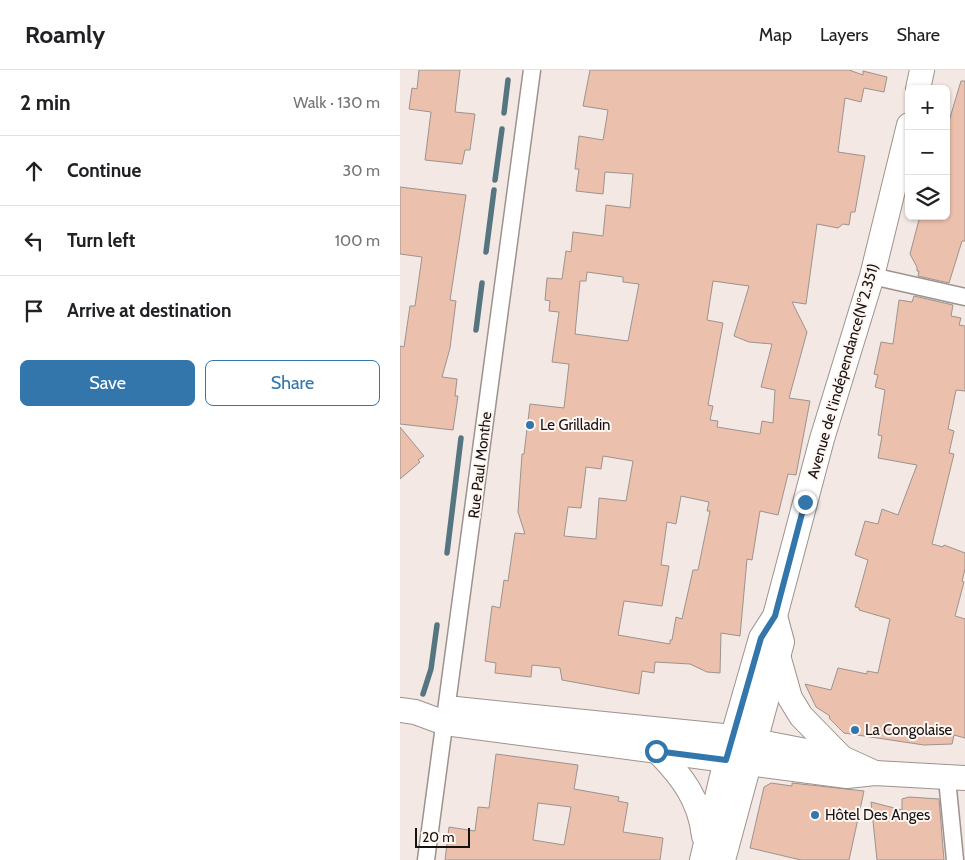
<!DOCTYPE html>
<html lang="en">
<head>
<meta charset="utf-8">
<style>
  :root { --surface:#fff; --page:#f6f6f6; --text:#202124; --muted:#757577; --line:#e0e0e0; --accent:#3276ab }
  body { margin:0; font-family:Cabin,sans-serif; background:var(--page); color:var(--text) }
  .controls { position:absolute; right:15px; top:15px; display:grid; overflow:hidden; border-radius:8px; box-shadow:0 1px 4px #0004 }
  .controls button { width:45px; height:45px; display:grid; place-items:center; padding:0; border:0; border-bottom:1px solid var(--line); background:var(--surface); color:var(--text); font:25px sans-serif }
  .scale { position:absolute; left:15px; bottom:12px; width:55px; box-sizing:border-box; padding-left:5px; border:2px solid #161211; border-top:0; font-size:14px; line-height:18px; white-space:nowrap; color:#161211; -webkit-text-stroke:4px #fff6f2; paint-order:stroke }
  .stop { position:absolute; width:15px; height:15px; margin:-11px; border:4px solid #3276ab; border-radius:50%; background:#fff }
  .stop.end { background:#3276ab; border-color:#fff; box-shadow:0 1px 5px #0008 }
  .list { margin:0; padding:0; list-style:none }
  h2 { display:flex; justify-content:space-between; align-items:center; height:65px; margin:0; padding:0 20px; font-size:21px }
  h2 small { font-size:16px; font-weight:400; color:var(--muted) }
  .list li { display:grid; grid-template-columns:32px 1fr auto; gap:15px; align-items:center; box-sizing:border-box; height:70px; padding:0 20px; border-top:1px solid var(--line) }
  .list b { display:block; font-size:19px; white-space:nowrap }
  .list em { font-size:16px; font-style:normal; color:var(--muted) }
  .actions { display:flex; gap:10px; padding:15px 20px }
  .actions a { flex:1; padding:11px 0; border:1px solid var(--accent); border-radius:8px; text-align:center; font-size:18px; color:var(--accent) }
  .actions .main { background:var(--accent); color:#fff }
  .icon { flex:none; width:28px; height:28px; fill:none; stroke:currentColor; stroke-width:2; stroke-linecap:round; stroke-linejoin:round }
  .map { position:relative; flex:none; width:565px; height:790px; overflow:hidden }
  header { display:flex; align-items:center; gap:30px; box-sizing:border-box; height:70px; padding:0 25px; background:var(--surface); border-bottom:1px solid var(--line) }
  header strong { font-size:24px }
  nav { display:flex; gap:28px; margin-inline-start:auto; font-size:18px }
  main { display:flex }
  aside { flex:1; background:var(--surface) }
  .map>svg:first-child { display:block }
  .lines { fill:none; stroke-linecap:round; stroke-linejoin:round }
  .stream { stroke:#557580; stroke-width:5.5 }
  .building { fill:#ebc0ad; stroke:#9d938e; fill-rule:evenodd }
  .street-casing { stroke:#9d938e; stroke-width:19 }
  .secondary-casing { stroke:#9d938e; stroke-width:26 }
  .street { stroke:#fff; stroke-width:16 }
  .secondary { stroke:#fff; stroke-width:24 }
  .route { stroke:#3276ab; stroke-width:6 }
  .poi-dot { fill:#3276ab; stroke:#fff6f2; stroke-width:2 }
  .labels { text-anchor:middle; stroke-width:4; stroke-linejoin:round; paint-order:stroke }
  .street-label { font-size:15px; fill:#161211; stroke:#fff6f2 }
  .poi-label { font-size:15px; fill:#161211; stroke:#fff6f2; text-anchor:start }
</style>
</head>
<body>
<header>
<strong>Roamly</strong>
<nav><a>Map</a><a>Layers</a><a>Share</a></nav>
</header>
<main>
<aside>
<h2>2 min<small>Walk · 130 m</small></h2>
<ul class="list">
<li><svg class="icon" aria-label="ahead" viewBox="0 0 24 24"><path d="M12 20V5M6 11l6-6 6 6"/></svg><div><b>Continue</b></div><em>30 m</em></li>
<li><svg class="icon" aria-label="left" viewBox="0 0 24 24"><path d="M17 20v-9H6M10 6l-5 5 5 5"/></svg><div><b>Turn left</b></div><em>100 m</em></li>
<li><svg class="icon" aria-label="arrive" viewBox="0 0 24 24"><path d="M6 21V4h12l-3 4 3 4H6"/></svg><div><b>Arrive at destination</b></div></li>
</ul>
<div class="actions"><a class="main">Save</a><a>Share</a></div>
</aside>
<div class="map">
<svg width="565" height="790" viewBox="0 0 565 790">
  <rect width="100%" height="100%" fill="#f3e8e3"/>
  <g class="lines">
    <g class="stream">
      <polyline points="104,43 108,10"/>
      <polyline points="95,110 102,59"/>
      <polyline points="86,182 94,120"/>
      <polyline points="76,260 82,213"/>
      <polyline points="47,483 61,368"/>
      <polyline points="23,624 31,599 37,555"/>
    </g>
  </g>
  <g class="building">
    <polygon points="19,0 60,0 55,42 75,44 70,80 65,80 62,94 25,90 31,42 9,39 12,18 17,19"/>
    <path d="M190,0H449L463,5V1L487,7L484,22L464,18L461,32L445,28L438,82L465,86L455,142H451L449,155L443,154L438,158L417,154L406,234L392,232L407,262L389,328L410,331L396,405L388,404L378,445L360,441L352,490L347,489L340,566L321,563L320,603L307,602L290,594L255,592L254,603L242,601L239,624L162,610L160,598L132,595L131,607L95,603L96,593L85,591L92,536L100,538L104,510L108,511L115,463L125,464L118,442L122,384H124L130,334L164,338L169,294L152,292L159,242L149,241L150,231L145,230L147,208L162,209L166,181L171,182L173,162L203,166L206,135L230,138L233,104L205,102L203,124L176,121L179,99H175L179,66L203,70L208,40L183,36ZM187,202L223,207V212L239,214L228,271L175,264L180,211H186ZM313,211L349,216L334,266L349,272L372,274L361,317L375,320L373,353L362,351L360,364L317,357L318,351L310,350L313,336L308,335L323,253L307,250ZM203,386L233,391L226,431L199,428L196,469L164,466L168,437L181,438L186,397L201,399ZM281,426L309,432L307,441H310L298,500H293L282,549L276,547L272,570H270V574L218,565L224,531L262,536L269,496L261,495L267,452L276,454Z"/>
    <polygon points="561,11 565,11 565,171 562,171 549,213 518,206 519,201 517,201 517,197 510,184 520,146 546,146 546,61"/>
    <polygon points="0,117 66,125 50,230 56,231 50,278 42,307 57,309 55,326 58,326 53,360 0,354 0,276 4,277 10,236 15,236 22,187 0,184"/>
    <polygon points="514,226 553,235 551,246 561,248 559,255 565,256 565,321 556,320 548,359 554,361 549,383 554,384 532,474 543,477 544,475 565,483 565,499 562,511 564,512 555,546 565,549 565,668 554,665 552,674 524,675 444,663 429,648 430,646 416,637 405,614 431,620 438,598 467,604 467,601 478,603 490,549 459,540 459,538 455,537 468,490 455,485 465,451 478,454 482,439 498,445 517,395 478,388 482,366 478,365 485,320 475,317 478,305 474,304 481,272 493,274 499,230 512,232"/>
    <polygon points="0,357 24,386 18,390 20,392 0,409"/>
    <path d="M96,684L178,695L174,719L219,727L218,731L228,733L223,762L263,768L260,790H45L49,757L75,761L78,737L89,738ZM138,733L171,737L164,775L133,770Z"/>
    <polygon points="371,713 392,716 392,713 464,721 449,790 401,790 350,778 364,717"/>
    <polygon points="509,727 539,729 544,790 477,790 471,732 502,740 502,729"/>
  </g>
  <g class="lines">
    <g class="street-casing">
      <g id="street">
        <polyline points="472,206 565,227"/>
        <polyline points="547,709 555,790"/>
        <polyline points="26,790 132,0"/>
      </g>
    </g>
    <g class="secondary-casing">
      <g id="secondary">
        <polyline points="518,19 522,0"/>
        <polyline points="379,589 390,628 401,646 442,688"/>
        <polyline points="56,639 333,667 442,688 475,703"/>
        <polyline points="0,640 15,642 45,653 447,706 475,703 565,708"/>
        <path d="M257,681C282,706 300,730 304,766"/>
        <polyline points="302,790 326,690 361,568 375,546 422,369 472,206 509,55"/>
        <polyline points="323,790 382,572 375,546"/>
      </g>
    </g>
    <use href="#street" class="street"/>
    <use href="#secondary" class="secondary"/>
  </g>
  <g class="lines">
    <polyline class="route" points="256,681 326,690 361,568 375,546 405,432"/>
  </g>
  <g class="poi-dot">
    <circle cx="130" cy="355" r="5"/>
    <circle cx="455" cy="660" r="5"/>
    <circle cx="415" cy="745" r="5"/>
  </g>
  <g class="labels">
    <g class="street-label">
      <text transform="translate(443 301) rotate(-74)" y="5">Avenue de l'indépendance(N°2.351)</text>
      <text transform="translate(80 395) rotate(-83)" y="5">Rue Paul Monthe</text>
    </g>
    <g class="poi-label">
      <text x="140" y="360">Le Grilladin</text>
      <text x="465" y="665">La Congolaise</text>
      <text x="425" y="750">Hôtel Des Anges</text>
    </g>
  </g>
</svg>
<div class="controls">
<button>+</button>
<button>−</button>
<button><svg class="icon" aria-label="layers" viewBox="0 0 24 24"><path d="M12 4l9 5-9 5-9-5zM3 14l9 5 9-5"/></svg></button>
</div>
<div class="scale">20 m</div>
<div class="stop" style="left:256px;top:681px"></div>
<div class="stop end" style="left:405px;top:432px"></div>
</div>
</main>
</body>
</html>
